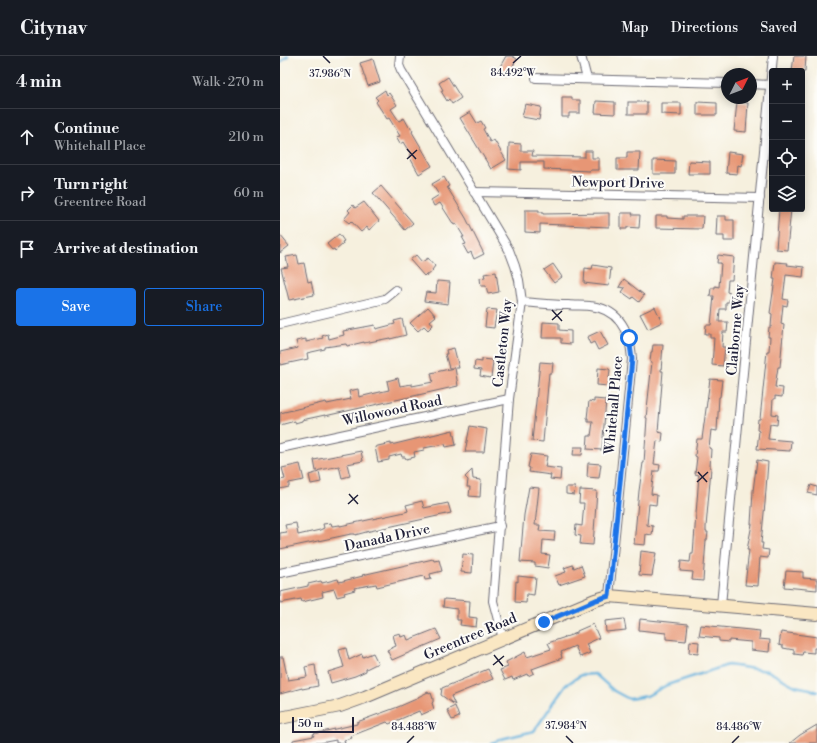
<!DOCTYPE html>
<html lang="en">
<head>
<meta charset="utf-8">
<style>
  :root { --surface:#171b24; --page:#20242c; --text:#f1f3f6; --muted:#9ea1a6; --line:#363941; --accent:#1a73e8 }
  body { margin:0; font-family:"Libre Bodoni",serif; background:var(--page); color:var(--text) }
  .controls { position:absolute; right:12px; top:12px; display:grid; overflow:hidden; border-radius:4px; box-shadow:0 2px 10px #0003 }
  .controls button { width:36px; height:36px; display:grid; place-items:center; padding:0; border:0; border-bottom:1px solid var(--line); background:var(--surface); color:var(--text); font:20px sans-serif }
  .compass { position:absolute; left:441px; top:12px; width:36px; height:36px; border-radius:50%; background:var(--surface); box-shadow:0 2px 10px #0003; rotate:48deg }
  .scale { position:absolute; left:12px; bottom:10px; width:62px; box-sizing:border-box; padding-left:4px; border:2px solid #22223b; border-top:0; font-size:11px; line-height:14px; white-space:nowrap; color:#22223b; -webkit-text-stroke:3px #fdfcf7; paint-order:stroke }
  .stop { position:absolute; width:12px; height:12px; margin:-9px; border:3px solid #1a73e8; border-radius:50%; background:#fff }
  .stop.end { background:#1a73e8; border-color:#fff; box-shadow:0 1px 4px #0008 }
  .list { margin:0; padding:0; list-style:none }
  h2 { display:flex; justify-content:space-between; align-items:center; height:52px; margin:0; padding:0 16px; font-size:17px }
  h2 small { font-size:13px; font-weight:400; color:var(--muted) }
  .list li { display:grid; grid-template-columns:26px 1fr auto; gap:12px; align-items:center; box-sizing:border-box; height:56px; padding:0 16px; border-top:1px solid var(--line) }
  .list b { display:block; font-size:15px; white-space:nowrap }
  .list p { margin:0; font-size:13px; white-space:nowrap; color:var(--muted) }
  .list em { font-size:13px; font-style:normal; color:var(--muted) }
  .actions { display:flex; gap:8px; padding:12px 16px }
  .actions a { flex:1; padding:9px 0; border:1px solid var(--accent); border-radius:4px; text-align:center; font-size:14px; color:var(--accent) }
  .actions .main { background:var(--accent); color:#fff }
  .icon { flex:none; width:22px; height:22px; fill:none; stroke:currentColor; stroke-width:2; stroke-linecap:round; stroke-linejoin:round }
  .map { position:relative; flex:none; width:537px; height:687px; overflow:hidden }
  header { display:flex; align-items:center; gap:24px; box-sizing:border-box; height:56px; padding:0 20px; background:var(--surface); border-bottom:1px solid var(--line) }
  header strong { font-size:19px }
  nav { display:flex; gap:22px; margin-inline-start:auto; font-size:14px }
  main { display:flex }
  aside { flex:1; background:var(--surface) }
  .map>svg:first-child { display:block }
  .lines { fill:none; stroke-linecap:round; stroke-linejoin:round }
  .stream { stroke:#63b1dd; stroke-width:2.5 }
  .building { fill:#e79675 }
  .street-casing { stroke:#6c6a74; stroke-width:10 }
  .secondary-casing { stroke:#6c6a74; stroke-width:14 }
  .street { stroke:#fff; stroke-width:8 }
  .secondary { stroke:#fae7c3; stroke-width:12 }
  .route { stroke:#1a73e8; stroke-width:5 }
  .ticks { fill:none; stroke:#22223b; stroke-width:1.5 }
  .labels { text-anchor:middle; stroke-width:4; stroke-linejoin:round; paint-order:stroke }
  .street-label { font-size:14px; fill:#22223b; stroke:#fdfcf7 }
  .ticks-label { font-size:10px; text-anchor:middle; fill:#22223b; stroke:#fdfcf7; stroke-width:4; stroke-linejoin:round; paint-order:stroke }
</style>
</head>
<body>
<header>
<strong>Citynav</strong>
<nav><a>Map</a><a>Directions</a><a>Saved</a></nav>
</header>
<main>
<aside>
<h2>4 min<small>Walk · 270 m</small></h2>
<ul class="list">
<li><svg class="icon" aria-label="ahead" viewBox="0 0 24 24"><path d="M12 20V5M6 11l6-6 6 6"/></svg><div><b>Continue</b><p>Whitehall Place</p></div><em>210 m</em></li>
<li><svg class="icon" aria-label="right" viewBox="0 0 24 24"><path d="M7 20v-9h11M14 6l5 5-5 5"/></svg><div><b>Turn right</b><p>Greentree Road</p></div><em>60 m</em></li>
<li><svg class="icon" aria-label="arrive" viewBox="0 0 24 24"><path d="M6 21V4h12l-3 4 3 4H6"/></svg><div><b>Arrive at destination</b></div></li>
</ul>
<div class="actions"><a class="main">Save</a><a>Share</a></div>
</aside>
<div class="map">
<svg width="537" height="687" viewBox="0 0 537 687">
  <rect width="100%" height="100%" fill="#fdfcf7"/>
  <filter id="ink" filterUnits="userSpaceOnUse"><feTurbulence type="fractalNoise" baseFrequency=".025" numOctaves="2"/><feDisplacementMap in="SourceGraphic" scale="8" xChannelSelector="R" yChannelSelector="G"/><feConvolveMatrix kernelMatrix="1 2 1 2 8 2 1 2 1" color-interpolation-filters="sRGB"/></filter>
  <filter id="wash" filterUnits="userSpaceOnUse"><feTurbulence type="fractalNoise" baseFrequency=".012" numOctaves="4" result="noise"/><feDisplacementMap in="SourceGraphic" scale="16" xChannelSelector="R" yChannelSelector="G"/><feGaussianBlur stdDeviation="0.9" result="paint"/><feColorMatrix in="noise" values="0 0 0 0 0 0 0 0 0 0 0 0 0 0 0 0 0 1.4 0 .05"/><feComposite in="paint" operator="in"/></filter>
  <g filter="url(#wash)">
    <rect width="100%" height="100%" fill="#f6f0de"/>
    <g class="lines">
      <g class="stream">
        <polyline points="0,7 8,0"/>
        <polyline points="212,687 221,683 254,675 286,629 301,619 315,618 334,635 349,643 367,640 387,629 448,609 488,615 515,630 530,633 537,636"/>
      </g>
    </g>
    <g id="blocks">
      <g class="building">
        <polygon points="226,0 232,0 237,3 227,20 218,14"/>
        <polygon points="514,0 526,0 525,15 512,15"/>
        <polygon points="93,3 100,26 88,30 80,7"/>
        <polygon points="168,21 181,42 172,48 169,43 167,45 161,35 163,34 159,27"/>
        <polygon points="105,34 107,39 109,37 117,49 111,53 119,65 124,62 129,71 130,70 133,75 132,76 152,110 139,118 129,100 131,99 123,86 120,88 116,81 120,80 109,62 107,63 96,46 98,44 95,41"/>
        <polygon points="282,41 292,41 292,44 300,44 300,57 289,57 289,61 282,61"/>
        <polygon points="316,45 335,46 335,58 315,57"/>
        <rect x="348" y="46" width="19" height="12"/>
        <polygon points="417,46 437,47 437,59 417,59"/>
        <polygon points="457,46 468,47 466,76 454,75"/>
        <polygon points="381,47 401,47 401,59 381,58"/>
        <polygon points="245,48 261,51 259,64 242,61"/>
        <polygon points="190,56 197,67 201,65 205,72 203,73 210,86 214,84 226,104 211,113 180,62"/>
        <polygon points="229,87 241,88 241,95 253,95 252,100 305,101 305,95 312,95 312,102 319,102 319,114 310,114 310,115 264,113 264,106 241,106 241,114 228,113"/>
        <polygon points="347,96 360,96 359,114 337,114 337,102 347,102"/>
        <polygon points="448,96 463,98 461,110 458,109 457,118 446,117"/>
        <polygon points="373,104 395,105 395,118 373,118"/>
        <polygon points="409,105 430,106 430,118 408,118"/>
        <polygon points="164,121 169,130 167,131 186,162 204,198 194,203 191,196 188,198 183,189 186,188 182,181 184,181 176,168 174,169 160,147 154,150 151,144 159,139 152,128"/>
        <polygon points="101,130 133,167 125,174 93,137"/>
        <polygon points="84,146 99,165 89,174 87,171 81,176 71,165 69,167 64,163 70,156 68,154 73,149 75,152"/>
        <polygon points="499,153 511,153 507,194 496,193"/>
        <polygon points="245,154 259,154 259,156 263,156 263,158 329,157 329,171 260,168 260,177 245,176"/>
        <polygon points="341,157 353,157 352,159 360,159 359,172 347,171 347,173 341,173"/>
        <polygon points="376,160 387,160 387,162 403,163 403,160 423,160 422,173 376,172"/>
        <polygon points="437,160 446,160 446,164 454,164 454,185 444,185 444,180 436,180"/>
        <polygon points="59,178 64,185 62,186 63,188 55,195 54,193 52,194 47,188"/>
        <polygon points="0,179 9,190 0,197"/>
        <polygon points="17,199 19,208 24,207 28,226 31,225 34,239 9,244 1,212 8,211 6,201"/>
        <polygon points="136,199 142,206 148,202 155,210 152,214 153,215 147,220 146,218 144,220 130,204"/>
        <polygon points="438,199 454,201 452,224 448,224 447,236 450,237 449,246 446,246 446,253 440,253 439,266 448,266 447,276 443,276 442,291 445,291 443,310 432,309 434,282 430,282 430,278 425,278 426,269 431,269 434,240 430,240 431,232 435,232 435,230 439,231 441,207 437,207"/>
        <polygon points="495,206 508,207 507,209 524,211 523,221 506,219 503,243 508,244 507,250 503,249 501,268 504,269 502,289 500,311 498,311 495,331 503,332 502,341 495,340 495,343 493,343 492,358 498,359 497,369 490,368 488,383 511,385 510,395 477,393 479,375 477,374 478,363 480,363 487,295 489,295 490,281 488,281 489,271 491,271 492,258 490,257 495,223 493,223"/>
        <polygon points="273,208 282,221 274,227 264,214"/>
        <polygon points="313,209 331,212 329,230 304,227 305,212 312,213"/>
        <polygon points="216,216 219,236 208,238 206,230 201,230 200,222 205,221 204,218"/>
        <polygon points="344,223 364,239 359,246 353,241 352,243 342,236 345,232 339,231"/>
        <polygon points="157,225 170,226 168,248 144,245 146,236 156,237"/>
        <polygon points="148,251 156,260 150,265 153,269 148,274 144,270 138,275 130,267"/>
        <polygon points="375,251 382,266 368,273 360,258"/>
        <polygon points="207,253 217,254 214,272 205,271"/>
        <polygon points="122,263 126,279 110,283 110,282 84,287 84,286 67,290 66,288 45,291 45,293 27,297 28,303 0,309 0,296 18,292 16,285 26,283 26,286 43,282 42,280 48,278 49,283 64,279 63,275 95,269 96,273 115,268 114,265"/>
        <polygon points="263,266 279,267 279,274 291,275 291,288 281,287 281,282 262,282"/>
        <polygon points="320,275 328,289 318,294 314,286 310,288 307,281"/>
        <polygon points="373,289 383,289 381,315 383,315 378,376 383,377 382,386 377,385 374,408 380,409 379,415 374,415 371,438 377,439 376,449 369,448 367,469 373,470 372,479 366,478 365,489 354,488 359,435 363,407 364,407 367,362 366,362 372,306 370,306 371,296 372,296"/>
        <polygon points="174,292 179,312 175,312 178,330 45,360 45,359 22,364 22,365 15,367 15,365 0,369 0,357 46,346 47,348 71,343 69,335 78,333 79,341 100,336 109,334 107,325 118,322 120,330 132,328 132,330 153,326 151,317 174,312 169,312 165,298 167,298 166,294"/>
        <polygon points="202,303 212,304 213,306 211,322 200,320 201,314 194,313 195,305 202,306"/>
        <polygon points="260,306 273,307 272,317 269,317 263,386 252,385"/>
        <polygon points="318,312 329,313 330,314 328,330 317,329"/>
        <polygon points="430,323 442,324 440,341 439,341 437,375 431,374 429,392 431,393 430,411 431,411 430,425 426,471 426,476 428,476 427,484 426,484 423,525 412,524 413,516 400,515 401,505 410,506 411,498 413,498 419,419 415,418 417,401 415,400 417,383 422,383"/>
        <polygon points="314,343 326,344 322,394 307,393 308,380 311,380 313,366 308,366 308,362 307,362 309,345 314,346"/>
        <polygon points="190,370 207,373 204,396 185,396"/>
        <polygon points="173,374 176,389 166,391 165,388 144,392 144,394 134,396 135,401 126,403 125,401 122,401 121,398 109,401 109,404 98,406 95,391 98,390 111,387 111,389"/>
        <polygon points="294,391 303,391 302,399 293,399"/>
        <polygon points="81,395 83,405 67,408 70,420 62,422 59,410 36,415 34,404"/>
        <polygon points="251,398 267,400 265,411 281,413 280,424 270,423 271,419 249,416 250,412 248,411"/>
        <polygon points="477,404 488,406 485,447 481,487 483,487 482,493 489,494 488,502 480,501 478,530 465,529 469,494 467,494 472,468 471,468 473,435"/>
        <polygon points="308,407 321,408 319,422 307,421"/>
        <polygon points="20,408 24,424 9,427 9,431 0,433 0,424 5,423 2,412"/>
        <polygon points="192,414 193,423 201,424 200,441 189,440 190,431 187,431 188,424 185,421"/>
        <polygon points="39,416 41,426 31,428 29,419"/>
        <polygon points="531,429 537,431 537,439 528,437"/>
        <polygon points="249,431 259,432 255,469 260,469 259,475 275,476 274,485 263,484 262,498 270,499 268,512 255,510 255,507 240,506 244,459"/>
        <polygon points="286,431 295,431 294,439 286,438"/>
        <polygon points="300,434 317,435 313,489 300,488 301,480 295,479 296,469 302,470 304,447 299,447"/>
        <polygon points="142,445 144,452 168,447 171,457 90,475 75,479 75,478 71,478 0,493 0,477 7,476 5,469 16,467 18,479 40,474 44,472 43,468 51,467 52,470 60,469 60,470 125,456 128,455 126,449"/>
        <polygon points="361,495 376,497 372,520 359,519"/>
        <polygon points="183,498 193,499 192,517 181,516"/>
        <polygon points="153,503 154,505 159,504 162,515 150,518 151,523 145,524 144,520 97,531 96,528 74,532 75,534 64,537 65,539 57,541 54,533 42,536 43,541 22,546 21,543 0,547 0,536 28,530 28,528 41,525 42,527 58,523 59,526 83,520 82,519"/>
        <polygon points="293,509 294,512 301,509 305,520 279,529 275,520 286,516 284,512"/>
        <polygon points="506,515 523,516 523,522 537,523 537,534 504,531"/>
        <polygon points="238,520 256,522 254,539 247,538 246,547 235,546 236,525 238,526"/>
        <polygon points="164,543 190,545 189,561 197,562 196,571 180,569 181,564 177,564 177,553 163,551"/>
        <polygon points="344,563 346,574 326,576 325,565"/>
        <polygon points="360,563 408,568 406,585 386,583 386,577 359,574"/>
        <polygon points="313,568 319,582 306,588 310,597 300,601 295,590 281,596 282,598 281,598 282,602 252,613 254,617 248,620 247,618 233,624 232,621 225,624 220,614 228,611 226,606 245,596 247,601 271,593 268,587 297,577 297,575"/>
        <polygon points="421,569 480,575 479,583 490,584 489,596 471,594 471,586 449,584 449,586 439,585 439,582 419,580"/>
        <polygon points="156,573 161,583 112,604 107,594 116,590 113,579 120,577 121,581 126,579 128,584"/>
        <polygon points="501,576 537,581 537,592 534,592 534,597 523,596 522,599 514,598 514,594 503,592 503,590 499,589"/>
        <polygon points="410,585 419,586 418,598 409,597"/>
        <polygon points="66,592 69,604 82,598 83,601 93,597 98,607 86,613 86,615 75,620 51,627 48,616 64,611 59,594"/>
        <polygon points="0,601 3,601 8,624 27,621 25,611 35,609 38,630 22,633 22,632 0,638"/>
        <polygon points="208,613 213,623 171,640 175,649 161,639 162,632"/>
        <polygon points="148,636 149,638 151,637 153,643 153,646 152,647 154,653 141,659 139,655 109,668 107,666 71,680 72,682 64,684 65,687 56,687 56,684 40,687 13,687 13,684 34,680 33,678 77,668 77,666 118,651 134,644 138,642 138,641"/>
        <polygon points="175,650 179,661 172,664 167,654"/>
        <polygon points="537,669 537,687 510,687 520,679"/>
      </g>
    </g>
  </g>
  <g filter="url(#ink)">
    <use href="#blocks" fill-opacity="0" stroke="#6c6a74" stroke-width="1"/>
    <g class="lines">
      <g class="street-casing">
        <g id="street">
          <polyline points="120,0 119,9 121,14 213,167 229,194 235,210 239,224 242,246 229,343 213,545 223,583"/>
          <polyline points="301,0 307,23"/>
          <polyline points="256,22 447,27"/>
          <polyline points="471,28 490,29"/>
          <polyline points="194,136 480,142"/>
          <path d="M242,246C257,247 273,249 288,249C295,250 303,249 310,250C340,253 350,276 352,303L329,540"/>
          <polyline points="0,268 105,243 116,234"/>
          <polyline points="0,392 229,343"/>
          <polyline points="0,517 220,470"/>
          <polyline points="441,549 493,0"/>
        </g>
      </g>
      <g class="secondary-casing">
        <polyline id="secondary" points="0,662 60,650 85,641 315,544 329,540 537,558"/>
      </g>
      <use href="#street" class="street"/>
      <use href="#secondary" class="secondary"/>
    </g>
  </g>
  <g class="lines" filter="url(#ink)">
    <polyline class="route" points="264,566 316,544 329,540 352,303 349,282"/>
  </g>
  <path class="ticks" d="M43,0L50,7M233,7L241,0M127,93L136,103M127,103L137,94M272,254L282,265M272,264L282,255M418,416L427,426M417,426L428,416M69,438L78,448M68,448L78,439M214,599L223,610M213,609L224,600M286,680L293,687M127,687L134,680M452,687L459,680"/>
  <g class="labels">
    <g class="street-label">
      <text transform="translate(338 126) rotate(1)" y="5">Newport Drive</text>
      <text transform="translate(455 274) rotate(-85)" y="5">Claiborne Way</text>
      <text transform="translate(222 287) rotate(-84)" y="5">Castleton Way</text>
      <text transform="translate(333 349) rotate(-85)" y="5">Whitehall Place</text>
      <text transform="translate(112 354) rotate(-12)" y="5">Willowood Road</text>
      <text transform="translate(107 481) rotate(-12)" y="5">Danada Drive</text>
      <text transform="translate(190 580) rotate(-23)" y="5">Greentree Road</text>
    </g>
  </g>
  <g class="ticks-label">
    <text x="233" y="20">84.492°W</text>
    <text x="50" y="21">37.986°N</text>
    <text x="286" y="673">37.984°N</text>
    <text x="134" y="674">84.488°W</text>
    <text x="459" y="674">84.486°W</text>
  </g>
</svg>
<div class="controls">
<button>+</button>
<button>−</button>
<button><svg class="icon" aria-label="locate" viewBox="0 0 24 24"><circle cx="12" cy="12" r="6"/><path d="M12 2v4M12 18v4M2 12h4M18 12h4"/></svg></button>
<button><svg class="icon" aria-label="layers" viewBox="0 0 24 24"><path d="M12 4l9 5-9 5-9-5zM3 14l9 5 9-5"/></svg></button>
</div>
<svg class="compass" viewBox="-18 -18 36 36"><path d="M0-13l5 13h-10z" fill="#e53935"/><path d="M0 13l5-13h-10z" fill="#9ea1a6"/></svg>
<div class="scale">50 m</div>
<div class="stop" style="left:349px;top:282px"></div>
<div class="stop end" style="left:264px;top:566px"></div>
</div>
</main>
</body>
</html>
